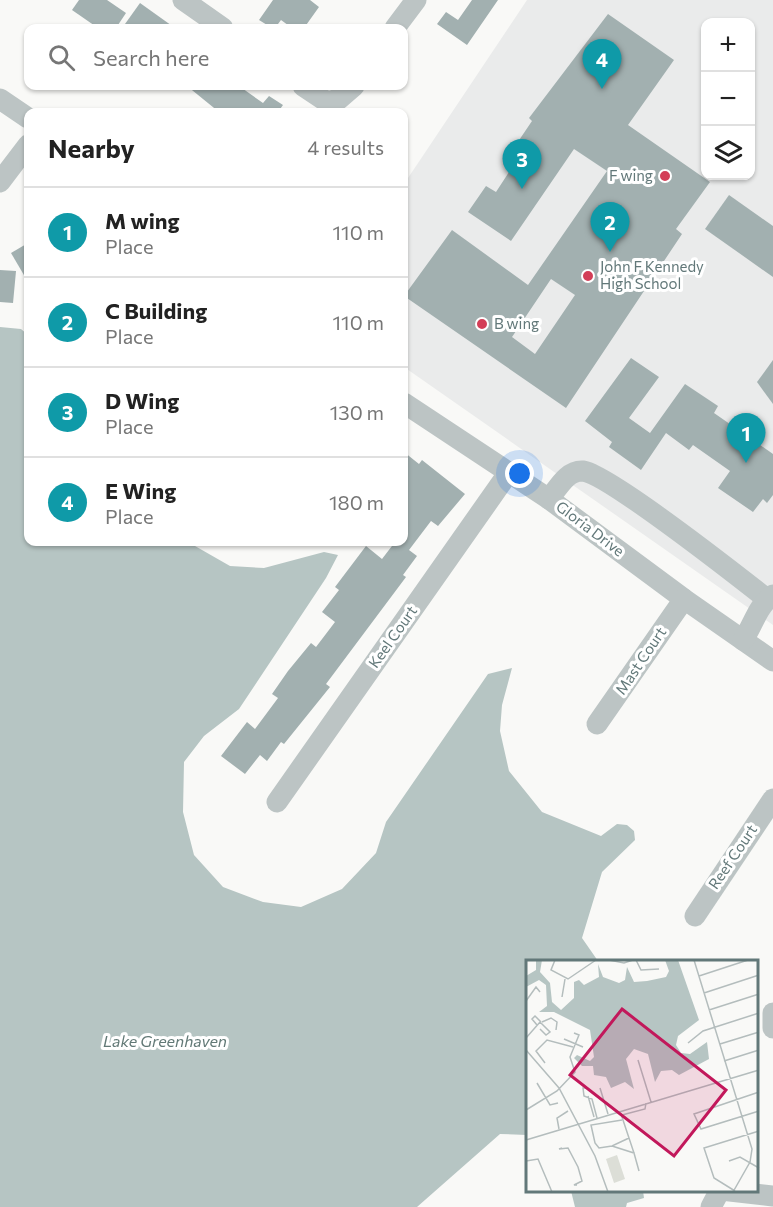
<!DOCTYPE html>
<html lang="en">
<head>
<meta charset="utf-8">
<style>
  :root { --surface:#fff; --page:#f2f2f2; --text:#222; --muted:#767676; --line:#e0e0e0; --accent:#d33e57 }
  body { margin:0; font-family:Commissioner,sans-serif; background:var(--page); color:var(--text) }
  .controls { position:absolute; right:18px; top:18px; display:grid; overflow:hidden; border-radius:12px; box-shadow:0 2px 4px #0004 }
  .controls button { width:54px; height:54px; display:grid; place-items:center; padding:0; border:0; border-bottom:2px solid var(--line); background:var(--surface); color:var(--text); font:30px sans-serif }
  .you { position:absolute; left:520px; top:474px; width:21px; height:21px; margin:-15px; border:4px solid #fff; border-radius:50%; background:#1a73e8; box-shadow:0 0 0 9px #1a73e833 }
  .badge { display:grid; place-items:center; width:39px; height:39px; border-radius:50%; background:var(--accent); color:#fff; font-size:20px; font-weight:700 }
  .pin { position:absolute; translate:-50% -50px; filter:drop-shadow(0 2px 3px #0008) }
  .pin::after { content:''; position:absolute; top:32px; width:21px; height:18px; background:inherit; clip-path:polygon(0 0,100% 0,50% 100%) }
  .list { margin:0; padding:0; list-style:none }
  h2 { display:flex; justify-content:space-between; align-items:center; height:78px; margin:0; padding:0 24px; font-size:26px }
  h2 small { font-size:20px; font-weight:400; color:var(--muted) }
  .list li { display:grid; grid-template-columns:39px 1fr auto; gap:18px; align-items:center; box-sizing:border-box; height:90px; padding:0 24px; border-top:2px solid var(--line) }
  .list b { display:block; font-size:22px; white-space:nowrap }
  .list p { margin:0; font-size:20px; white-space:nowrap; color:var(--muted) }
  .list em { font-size:20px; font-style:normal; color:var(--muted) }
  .icon { flex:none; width:33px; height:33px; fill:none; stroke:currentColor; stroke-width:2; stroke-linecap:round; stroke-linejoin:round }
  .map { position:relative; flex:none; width:773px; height:1207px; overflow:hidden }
  .search { position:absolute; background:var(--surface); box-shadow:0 2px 4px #0004; left:24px; top:24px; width:384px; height:66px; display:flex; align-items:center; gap:15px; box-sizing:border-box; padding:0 21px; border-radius:12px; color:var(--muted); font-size:22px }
  .panel { position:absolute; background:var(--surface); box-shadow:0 2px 4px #0004; left:24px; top:108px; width:384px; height:438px; border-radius:12px }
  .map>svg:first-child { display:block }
  .built { fill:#eaebeb; fill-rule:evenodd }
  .water { fill:#b6c5c3 }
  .building { fill:#a2b0b0; fill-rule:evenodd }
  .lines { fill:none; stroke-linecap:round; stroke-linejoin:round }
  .minor { stroke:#bcc4c4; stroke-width:21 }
  .poi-dot { fill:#d33e57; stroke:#fff; stroke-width:2 }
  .labels { text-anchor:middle; stroke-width:6; stroke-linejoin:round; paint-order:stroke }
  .poi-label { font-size:15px; fill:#627879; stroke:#fff; text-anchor:start }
  .street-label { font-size:15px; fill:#627879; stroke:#fff }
  .water-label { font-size:16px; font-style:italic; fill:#627976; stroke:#fff }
  .inset-road { fill:none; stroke:#b4bdbd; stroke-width:1.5 }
  .view { fill:#c2185b; fill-opacity:0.15; stroke:#c2185b; stroke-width:3 }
  .inset-edge { fill:none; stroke:#627879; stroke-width:3 }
</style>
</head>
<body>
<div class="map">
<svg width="773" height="1207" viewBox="0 0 773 1207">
  <rect width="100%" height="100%" fill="#f9f9f7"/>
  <path class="built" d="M527,0H773V625L404,367V184ZM706,22H750V176H706Z"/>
  <g class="water">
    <polygon points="0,327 21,329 28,335 28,542 188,542 230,566 264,568 324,552 338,555 326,578 239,709 204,736 184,762 183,812 194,855 223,887 263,902 301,907 342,889 376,853 386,822 488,674 512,668 502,705 500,731 509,771 542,812 601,836 617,824 627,825 634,831 635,840 602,872 582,938 598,961 527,961 527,1135 500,1134 417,1207 0,1207"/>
    <polygon points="571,1191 643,1191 644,1198 627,1203 626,1207 575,1207"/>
  </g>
  <g class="building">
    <polygon points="79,0 107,0 126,13 116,28 98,28 72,10"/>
    <polygon points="273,0 310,0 319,7 304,28 292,28 281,20 275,28 272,28 259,20"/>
    <polygon points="472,0 498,0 467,45 437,24 446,12 458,20"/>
    <polygon points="140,3 175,28 132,28 125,24"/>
    <path d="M608,14L674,60L628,125L710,182L676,229L682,234L566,408L404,296L452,230L528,285L607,171L574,149L511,241L468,212L486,186L496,192L511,169L503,164L532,121L529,118ZM551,279L575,295L535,354L512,337Z"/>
    <polygon points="187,86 239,86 263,103 269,96 283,105 278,112 219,112"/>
    <polygon points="729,195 773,226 773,277 705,229"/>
    <polygon points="28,243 28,282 11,253"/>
    <polygon points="0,270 16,271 13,303 0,302"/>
    <polygon points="631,358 659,377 629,418 650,433 685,384 718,406 714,413 773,454 773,495 767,503 763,499 753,512 718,488 730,471 693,445 689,450 666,433 641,470 609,447 612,442 585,421"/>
    <polygon points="773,360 773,404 757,382"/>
    <polygon points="404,452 419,464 422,460 465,494 438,526 431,521 409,550 417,556 403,575 406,577 326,684 330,687 284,744 281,742 267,761 260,755 245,774 221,756 247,722 255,729 278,698 272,694 288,671 311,643 316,647 335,622 322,612 339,590 335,587 366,546 382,559 395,542 404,542"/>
  </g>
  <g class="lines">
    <g class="minor">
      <polyline points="183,0 223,28"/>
      <polyline points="395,28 416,0"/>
      <polyline points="303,86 327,102 339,99 354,86"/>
      <polyline points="0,99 28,118"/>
      <polyline points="0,182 28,145"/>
      <polyline points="404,403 549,499 684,599 773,661"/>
      <path d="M549,499C558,488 567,470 583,471C608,474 739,577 767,599"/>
      <path d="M743,640C754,624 757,606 773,595"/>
      <polyline points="597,724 684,599"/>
      <polyline points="277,802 509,472"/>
      <polyline points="695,916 773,799"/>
      <polyline points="773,1013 773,1028"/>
      <polyline points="721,1190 773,1196"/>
      <polyline points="711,1207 720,1190"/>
    </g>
  </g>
  <g class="poi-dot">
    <circle cx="665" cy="176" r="6"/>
    <circle cx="588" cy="276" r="6"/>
    <circle cx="482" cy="324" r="6"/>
  </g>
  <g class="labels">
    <g class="poi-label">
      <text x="653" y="181" text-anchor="end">F wing</text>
      <text x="600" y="272">John F Kennedy<tspan x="600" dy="17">High School</tspan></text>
      <text x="494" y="329">B wing</text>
    </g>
    <g class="street-label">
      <text transform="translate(590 529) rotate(37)" y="5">Gloria Drive</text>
      <text transform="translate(393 637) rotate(-55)" y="5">Keel Court</text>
      <text transform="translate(641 661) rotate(-56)" y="5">Mast Court</text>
      <text transform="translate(733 857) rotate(-56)" y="5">Reef Court</text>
    </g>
    <g class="water-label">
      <text x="165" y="1047">Lake Greenhaven</text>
    </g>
  </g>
  <g transform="translate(526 960)">
    <rect width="232" height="232" fill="#f9f9f7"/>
    <path d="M91,195L99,219L88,223L80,199Z" fill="#dcded7"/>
    <path d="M10,0H16L14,12L24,23L26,42L35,50L48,38V22L53,20L58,25L73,17L72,4L77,17L93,23L99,20L101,7L108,22L121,21L140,17L143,11L139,0H152L173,60L152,76L150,85L155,93L164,94L181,82L183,99L153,115L146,110L135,111L129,122L122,94L108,89L100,99L108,129L99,122L85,128L80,117L68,115L67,106H56L48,98L51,95L64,101L68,97L64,70L28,52H13L21,46L20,25L13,20L0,27V16L10,10Z" fill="#b6c5c3"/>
    <path class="inset-road" d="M29,0L25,10L42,19L70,0M83,0L98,3L107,0M110,0L115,10L133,9M168,0L226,189L224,202L207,232M173,16L222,0M178,33L233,15M36,37L39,19M0,41L10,27L14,32M183,50L233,34M16,62L25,58L31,62L30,70M11,65L6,59L9,56L15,62M0,78L14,62L24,72L20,75L14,69M38,79L57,87M162,83L177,71L233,53M194,84L233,72M0,90L33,128L69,196L82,232M112,100L125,142M198,101L233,90M19,103L10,91L21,80L47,87M11,123L24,145L32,143M60,128H57L58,136L66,139L71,158M74,128L82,154M233,132L168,154L175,169L233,151M62,136L68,157M0,150L31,131L49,112L44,97L53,75L48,73M96,155L119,149L120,143M96,160L65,165L69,183L73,188L86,186L103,178M33,169L31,158L42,151M0,180L233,110M86,186L108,193L94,151M36,188L33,189L42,188L52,207L56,221L48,225H51M108,193L113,211M0,201L12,199L26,232M203,201L214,197L233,208M209,231L188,218L178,188L233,171"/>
    <path class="view" d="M96,49L200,130L148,196L44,115Z"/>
    <rect width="232" height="232" class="inset-edge"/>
  </g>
</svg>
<div class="controls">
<button>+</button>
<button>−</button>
<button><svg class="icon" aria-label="layers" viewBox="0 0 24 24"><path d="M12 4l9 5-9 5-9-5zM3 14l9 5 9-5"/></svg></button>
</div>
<div class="you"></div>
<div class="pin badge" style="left:746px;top:463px;background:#0f9aa8">1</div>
<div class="pin badge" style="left:610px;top:252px;background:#0f9aa8">2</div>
<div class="pin badge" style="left:522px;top:189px;background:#0f9aa8">3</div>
<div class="pin badge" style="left:602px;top:89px;background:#0f9aa8">4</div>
<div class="search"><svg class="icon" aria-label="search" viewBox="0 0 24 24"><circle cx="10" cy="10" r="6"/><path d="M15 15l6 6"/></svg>Search here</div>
<section class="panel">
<h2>Nearby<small>4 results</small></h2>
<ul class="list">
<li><span class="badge" style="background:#0f9aa8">1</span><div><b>M wing</b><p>Place</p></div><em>110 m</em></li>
<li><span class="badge" style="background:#0f9aa8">2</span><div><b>C Building</b><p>Place</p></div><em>110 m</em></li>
<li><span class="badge" style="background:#0f9aa8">3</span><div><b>D Wing</b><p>Place</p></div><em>130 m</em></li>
<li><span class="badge" style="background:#0f9aa8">4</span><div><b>E Wing</b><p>Place</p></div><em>180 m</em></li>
</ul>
</section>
</div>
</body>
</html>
